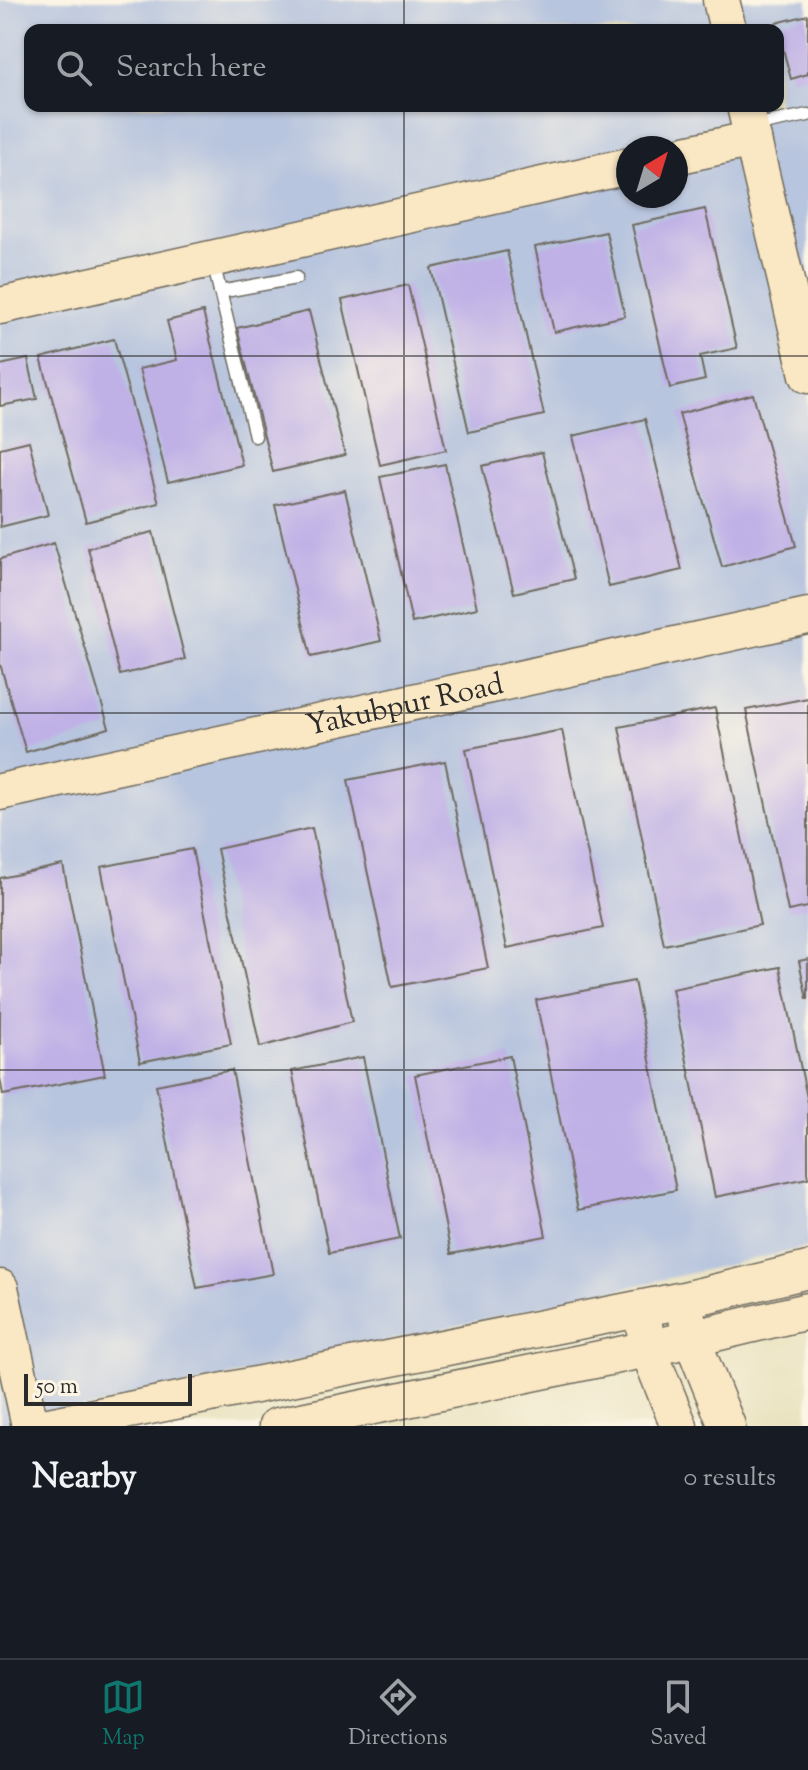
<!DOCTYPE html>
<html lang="en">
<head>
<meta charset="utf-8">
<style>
  :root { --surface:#171b24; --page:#20242c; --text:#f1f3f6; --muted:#9ea1a6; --line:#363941; --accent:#0f766e }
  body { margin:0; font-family:"Sorts Mill Goudy",serif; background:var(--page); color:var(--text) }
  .compass { position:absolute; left:616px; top:136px; width:72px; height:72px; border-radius:50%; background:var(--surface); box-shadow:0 2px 6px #0004; rotate:38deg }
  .scale { position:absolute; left:24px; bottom:20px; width:168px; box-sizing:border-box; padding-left:8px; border:4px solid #2b2b2b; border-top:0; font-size:22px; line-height:28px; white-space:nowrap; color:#2b2b2b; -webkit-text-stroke:6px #fcf5e5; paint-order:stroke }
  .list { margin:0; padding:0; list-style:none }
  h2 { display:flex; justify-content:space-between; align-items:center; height:104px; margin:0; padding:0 32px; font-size:34px }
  h2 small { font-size:26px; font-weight:400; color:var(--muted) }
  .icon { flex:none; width:44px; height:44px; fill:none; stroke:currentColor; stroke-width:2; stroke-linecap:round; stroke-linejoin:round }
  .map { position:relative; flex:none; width:808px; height:1426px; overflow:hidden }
  .search { position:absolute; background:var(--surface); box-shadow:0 2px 6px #0004; left:24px; right:24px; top:24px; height:88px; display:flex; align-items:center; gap:20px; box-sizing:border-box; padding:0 28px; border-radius:16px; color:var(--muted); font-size:30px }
  .sheet { height:232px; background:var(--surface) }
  nav { display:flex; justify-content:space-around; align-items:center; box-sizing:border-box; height:112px; border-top:2px solid var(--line); background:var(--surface); font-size:22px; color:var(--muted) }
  nav a { display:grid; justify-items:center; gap:4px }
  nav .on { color:var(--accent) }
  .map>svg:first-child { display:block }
  .industrial { fill:#b8c5de; fill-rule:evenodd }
  .building { fill:#bfb1e6 }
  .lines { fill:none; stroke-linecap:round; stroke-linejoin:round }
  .lane-casing { stroke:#6e6b60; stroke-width:15 }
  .secondary-casing { stroke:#6e6b60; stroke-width:39 }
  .lane { stroke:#fff; stroke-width:12 }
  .secondary { stroke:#fae7c3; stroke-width:36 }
  .grid { fill:none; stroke:#2b2b2b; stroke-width:2; stroke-opacity:0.55 }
  .labels { text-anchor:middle; stroke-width:8; stroke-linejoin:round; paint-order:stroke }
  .street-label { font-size:30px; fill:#2b2b2b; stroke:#fcf5e5 }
</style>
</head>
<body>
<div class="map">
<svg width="808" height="1426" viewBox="0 0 808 1426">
  <rect width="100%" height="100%" fill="#fcf5e5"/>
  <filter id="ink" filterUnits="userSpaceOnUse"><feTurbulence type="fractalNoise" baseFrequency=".0125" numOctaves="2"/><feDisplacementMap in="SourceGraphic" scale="16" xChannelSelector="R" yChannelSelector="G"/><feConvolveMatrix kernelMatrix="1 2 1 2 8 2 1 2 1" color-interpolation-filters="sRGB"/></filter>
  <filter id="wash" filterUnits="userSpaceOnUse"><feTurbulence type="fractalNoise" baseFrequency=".006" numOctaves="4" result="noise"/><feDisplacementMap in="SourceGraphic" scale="32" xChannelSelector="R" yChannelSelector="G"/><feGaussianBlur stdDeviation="1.8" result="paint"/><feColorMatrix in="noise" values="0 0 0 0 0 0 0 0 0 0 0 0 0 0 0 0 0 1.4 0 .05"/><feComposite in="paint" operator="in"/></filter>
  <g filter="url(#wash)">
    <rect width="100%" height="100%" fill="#eae3c1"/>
    <path class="industrial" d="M0,0H808V1247L75,1411L28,1426H0ZM30,30H778V106H30ZM628,148H676V196H628Z"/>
    <g id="blocks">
      <g class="building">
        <polygon points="808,15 808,74 791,79 776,23"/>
        <polygon points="705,209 737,348 700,356 705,380 670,388 632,225"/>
        <polygon points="606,232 625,316 554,332 535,247"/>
        <polygon points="507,251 544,415 469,432 431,268"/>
        <polygon points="408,285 446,450 380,465 342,300"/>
        <polygon points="309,311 345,455 273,472 237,328"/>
        <polygon points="203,312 242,465 168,482 139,369 177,360 167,321"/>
        <polygon points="114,339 159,503 86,522 41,358"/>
        <polygon points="28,359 37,399 0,406 0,365"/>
        <polygon points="753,394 796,546 722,567 679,414"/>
        <polygon points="645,419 682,570 609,587 573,436"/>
        <polygon points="29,441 48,515 0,527 0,448"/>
        <polygon points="542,452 574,579 514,593 482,466"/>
        <polygon points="445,464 477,608 412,623 380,477"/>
        <polygon points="345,490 381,641 311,657 275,505"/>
        <polygon points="153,532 185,659 120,675 88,548"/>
        <polygon points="54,543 109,728 26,752 0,664 0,559"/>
        <polygon points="808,698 808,907 788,911 746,710"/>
        <polygon points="715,708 760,925 664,945 619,727"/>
        <polygon points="562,730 603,928 507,948 466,749"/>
        <polygon points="445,761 488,968 392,987 348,780"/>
        <polygon points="312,828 352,1022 260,1047 217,849"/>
        <polygon points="192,849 231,1044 140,1062 101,867"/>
        <polygon points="63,865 105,1075 3,1095 0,1078 0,878"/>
        <polygon points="808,959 808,999 807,999 799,961"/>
        <polygon points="780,967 808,1103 808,1178 715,1197 672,989"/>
        <polygon points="634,981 676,1190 578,1210 536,1000"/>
        <polygon points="510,1056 546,1236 451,1254 415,1075"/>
        <polygon points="363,1057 400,1239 329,1253 292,1071"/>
        <polygon points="232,1070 273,1274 197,1288 156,1085"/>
      </g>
    </g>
  </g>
  <g filter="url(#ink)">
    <use href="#blocks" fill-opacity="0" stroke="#6e6b60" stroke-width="2"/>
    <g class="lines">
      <g class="lane-casing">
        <g id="lane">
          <polyline points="752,126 808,115"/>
          <polyline points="213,262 255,436"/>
          <polyline points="220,292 296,278"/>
        </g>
      </g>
      <g class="secondary-casing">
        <g id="secondary">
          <polyline points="721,0 728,30"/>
          <polyline points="745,106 808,375"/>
          <polyline points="676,156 753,139"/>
          <polyline points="0,306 628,166"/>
          <path id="s1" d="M0,792L808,616"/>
          <polyline points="0,1288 30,1426"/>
          <polyline points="686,1313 691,1337 727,1426"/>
          <polyline points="644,1325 648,1349 679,1426"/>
          <polyline points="49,1426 684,1300 808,1270"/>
          <polyline points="277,1426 648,1349 808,1311"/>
        </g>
      </g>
      <use href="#lane" class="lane"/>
      <use href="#secondary" class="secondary"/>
    </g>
  </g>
  <path class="grid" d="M404,0V30M404,106V1426M0,356H808M0,713H808M0,1070H808"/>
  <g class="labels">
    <g class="street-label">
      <text dy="10" stroke="none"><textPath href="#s1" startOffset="414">Yakubpur Road</textPath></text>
    </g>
  </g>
</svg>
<svg class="compass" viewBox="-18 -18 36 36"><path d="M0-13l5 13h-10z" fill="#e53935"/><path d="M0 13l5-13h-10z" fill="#9ea1a6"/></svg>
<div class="scale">50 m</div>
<div class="search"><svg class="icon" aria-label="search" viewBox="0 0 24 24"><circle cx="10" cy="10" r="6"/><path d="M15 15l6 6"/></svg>Search here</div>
</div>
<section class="sheet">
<h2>Nearby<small>0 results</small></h2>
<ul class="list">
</ul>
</section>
<nav>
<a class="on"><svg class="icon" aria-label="map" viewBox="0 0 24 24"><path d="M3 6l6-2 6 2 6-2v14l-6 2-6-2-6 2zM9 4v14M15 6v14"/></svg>Map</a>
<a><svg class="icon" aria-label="directions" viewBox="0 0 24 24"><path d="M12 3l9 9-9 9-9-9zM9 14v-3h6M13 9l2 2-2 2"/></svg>Directions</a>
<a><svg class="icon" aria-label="saved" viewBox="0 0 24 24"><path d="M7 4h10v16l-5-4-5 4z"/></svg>Saved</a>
</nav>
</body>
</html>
